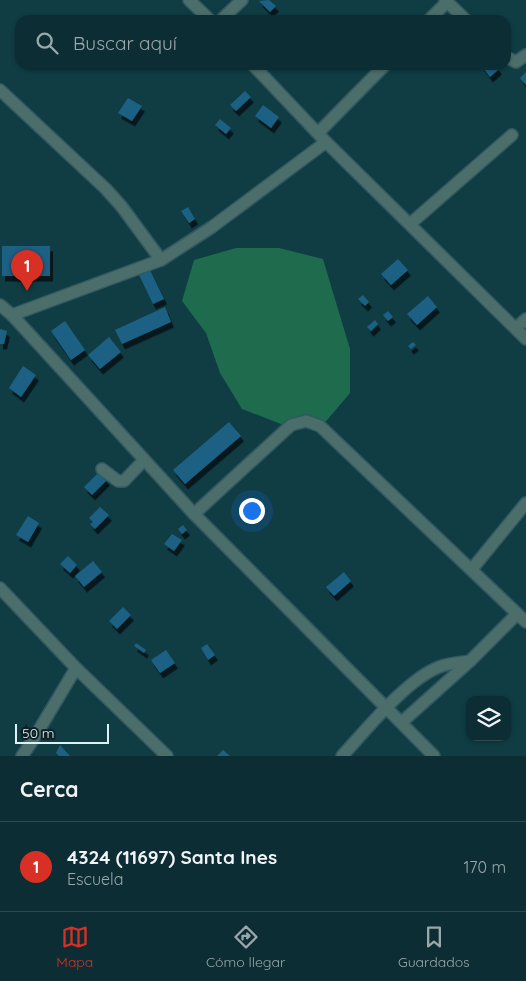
<!DOCTYPE html>
<html lang="es">
<head>
<meta charset="utf-8">
<style>
  :root { --surface:#0c2d33; --page:#15353b; --text:#f1f3f6; --muted:#9aa8ac; --line:#2c494e; --accent:#d93025 }
  body { margin:0; font-family:Quicksand,sans-serif; background:var(--page); color:var(--text) }
  .controls { position:absolute; right:15px; bottom:15px; display:grid; overflow:hidden; border-radius:10px; box-shadow:0 1px 4px #0004 }
  .controls button { width:45px; height:45px; display:grid; place-items:center; padding:0; border:0; border-bottom:1px solid var(--line); background:var(--surface); color:var(--text); font:25px sans-serif }
  .scale { position:absolute; left:15px; bottom:12px; width:94px; box-sizing:border-box; padding-left:5px; border:2px solid #dcf2f7; border-top:0; font-size:14px; line-height:18px; white-space:nowrap; color:#dcf2f7; -webkit-text-stroke:4px #0e2024; paint-order:stroke }
  .you { position:absolute; left:251px; top:510px; width:18px; height:18px; margin:-12px; border:4px solid #fff; border-radius:50%; background:#1a73e8; box-shadow:0 0 0 8px #1a73e833 }
  .badge { display:grid; place-items:center; width:32px; height:32px; border-radius:50%; background:var(--accent); color:#fff; font-size:16px; font-weight:700 }
  .pin { position:absolute; translate:-50% -41px; filter:drop-shadow(0 1px 2px #0008) }
  .pin::after { content:''; position:absolute; top:26px; width:18px; height:15px; background:inherit; clip-path:polygon(0 0,100% 0,50% 100%) }
  .list { margin:0; padding:0; list-style:none }
  h2 { display:flex; justify-content:space-between; align-items:center; height:65px; margin:0; padding:0 20px; font-size:21px }
  h2 small { font-size:16px; font-weight:400; color:var(--muted) }
  .list li { display:grid; grid-template-columns:32px 1fr auto; gap:15px; align-items:center; box-sizing:border-box; height:90px; padding:0 20px; border-top:1px solid var(--line) }
  .list b { display:block; font-size:19px; white-space:nowrap }
  .list p { margin:0; font-size:16px; white-space:nowrap; color:var(--muted) }
  .list em { font-size:16px; font-style:normal; color:var(--muted) }
  .icon { flex:none; width:28px; height:28px; fill:none; stroke:currentColor; stroke-width:2; stroke-linecap:round; stroke-linejoin:round }
  .map { position:relative; flex:none; width:526px; height:756px; overflow:hidden }
  .search { position:absolute; background:var(--surface); box-shadow:0 1px 4px #0004; left:15px; right:15px; top:15px; height:55px; display:flex; align-items:center; gap:12px; box-sizing:border-box; padding:0 18px; border-radius:15px; color:var(--muted); font-size:19px }
  .sheet { height:155px; background:var(--surface) }
  nav { display:flex; justify-content:space-around; align-items:center; box-sizing:border-box; height:70px; border-top:1px solid var(--line); background:var(--surface); font-size:14px; color:var(--muted) }
  nav a { display:grid; justify-items:center; gap:2px }
  nav .on { color:var(--accent) }
  .map>svg:first-child { display:block }
  .forest { fill:#1e6b4e }
  .building { fill:#1b6184; filter:url(#shadow) }
  .lines { fill:none; stroke-linecap:round; stroke-linejoin:round }
  .minor-casing { stroke:#315961; stroke-width:14 }
  .minor { stroke:#4c6e6b; stroke-width:11 }
</style>
</head>
<body>
<div class="map">
<svg width="526" height="756" viewBox="0 0 526 756">
  <defs>
    <filter id="shadow"><feDropShadow dx="3" dy="5.5" stdDeviation="0" flood-color="#0009"/></filter>
  </defs>
  <rect width="100%" height="100%" fill="#103c44"/>
  <polygon class="forest" points="236,248 279,248 323,259 350,349 350,393 322,426 281,424 242,409 220,373 206,333 182,301 194,260"/>
  <g class="building">
    <polygon points="269,0 276,6 270,12 259,1"/>
    <polygon points="481,65 496,65 499,69 490,77"/>
    <polygon points="526,72 526,85 520,78"/>
    <polygon points="245,91 251,97 236,111 230,105"/>
    <polygon points="128,98 142,106 132,121 118,113"/>
    <polygon points="263,105 279,117 271,128 255,116"/>
    <polygon points="220,119 231,128 226,134 215,125"/>
    <polygon points="188,207 195,219 189,223 181,211"/>
    <rect x="2" y="246" width="48" height="30"/>
    <polygon points="398,259 408,270 391,285 381,274"/>
    <polygon points="150,270 164,299 153,304 139,275"/>
    <polygon points="363,295 369,302 365,306 358,299"/>
    <polygon points="428,296 437,307 417,325 407,314"/>
    <polygon points="165,307 171,322 122,344 115,330"/>
    <polygon points="388,311 393,317 388,321 383,315"/>
    <polygon points="375,320 378,324 371,331 367,327"/>
    <polygon points="65,321 85,350 71,360 51,331"/>
    <polygon points="0,329 7,331 4,344 0,344"/>
    <polygon points="109,337 121,352 100,369 88,355"/>
    <polygon points="413,342 416,345 411,349 408,346"/>
    <polygon points="23,366 36,375 21,397 9,388"/>
    <polygon points="229,422 241,436 185,484 173,470"/>
    <polygon points="99,472 107,480 92,495 84,487"/>
    <polygon points="100,507 109,515 95,529 90,524 93,522 89,518"/>
    <polygon points="28,516 39,523 28,542 16,535"/>
    <polygon points="183,525 187,530 182,534 178,529"/>
    <polygon points="172,534 182,540 174,551 164,544"/>
    <polygon points="68,556 77,565 70,573 60,564"/>
    <polygon points="93,561 102,572 84,587 75,576"/>
    <polygon points="344,572 351,581 334,596 326,587"/>
    <polygon points="123,607 131,615 117,629 109,621"/>
    <polygon points="136,643 146,650 144,653 134,646"/>
    <polygon points="207,644 215,655 208,660 201,648"/>
    <polygon points="166,650 175,663 160,673 151,660"/>
    <polygon points="60,745 70,756 59,756 56,753"/>
    <polygon points="223,750 230,756 217,756"/>
  </g>
  <g class="lines">
    <g class="minor-casing">
      <g id="minor">
        <polyline points="189,0 210,20"/>
        <polyline points="445,0 466,20"/>
        <polyline points="221,20 242,0"/>
        <polyline points="429,20 447,2"/>
        <polyline points="506,57 516,62 526,55"/>
        <polyline points="253,65 326,142 526,339"/>
        <polyline points="0,90 106,189 122,207 161,260"/>
        <polyline points="318,133 385,65"/>
        <polyline points="410,224 512,135"/>
        <polyline points="0,305 12,315 194,514 434,756"/>
        <polyline points="12,315 161,260 212,227 326,142"/>
        <polyline points="516,328 526,319"/>
        <polyline points="102,469 118,481 124,481 144,460"/>
        <polyline points="194,514 291,425 306,421 320,426 526,622"/>
        <polyline points="472,569 526,503"/>
        <polyline points="0,588 76,668 167,756"/>
        <polyline points="402,722 470,661 517,614"/>
        <polyline points="22,756 33,740 76,668"/>
        <path d="M342,756C367,729 406,680 439,667C448,663 460,663 470,661"/>
      </g>
    </g>
    <use href="#minor" class="minor"/>
  </g>
</svg>
<div class="controls">
<button><svg class="icon" aria-label="layers" viewBox="0 0 24 24"><path d="M12 4l9 5-9 5-9-5zM3 14l9 5 9-5"/></svg></button>
</div>
<div class="scale">50 m</div>
<div class="you"></div>
<div class="pin badge" style="left:27px;top:291px">1</div>
<div class="search"><svg class="icon" aria-label="search" viewBox="0 0 24 24"><circle cx="10" cy="10" r="6"/><path d="M15 15l6 6"/></svg>Buscar aquí</div>
</div>
<section class="sheet">
<h2>Cerca<small></small></h2>
<ul class="list">
<li><span class="badge">1</span><div><b>4324 (11697) Santa Ines</b><p>Escuela</p></div><em>170 m</em></li>
</ul>
</section>
<nav>
<a class="on"><svg class="icon" aria-label="map" viewBox="0 0 24 24"><path d="M3 6l6-2 6 2 6-2v14l-6 2-6-2-6 2zM9 4v14M15 6v14"/></svg>Mapa</a>
<a><svg class="icon" aria-label="directions" viewBox="0 0 24 24"><path d="M12 3l9 9-9 9-9-9zM9 14v-3h6M13 9l2 2-2 2"/></svg>Cómo llegar</a>
<a><svg class="icon" aria-label="saved" viewBox="0 0 24 24"><path d="M7 4h10v16l-5-4-5 4z"/></svg>Guardados</a>
</nav>
</body>
</html>
